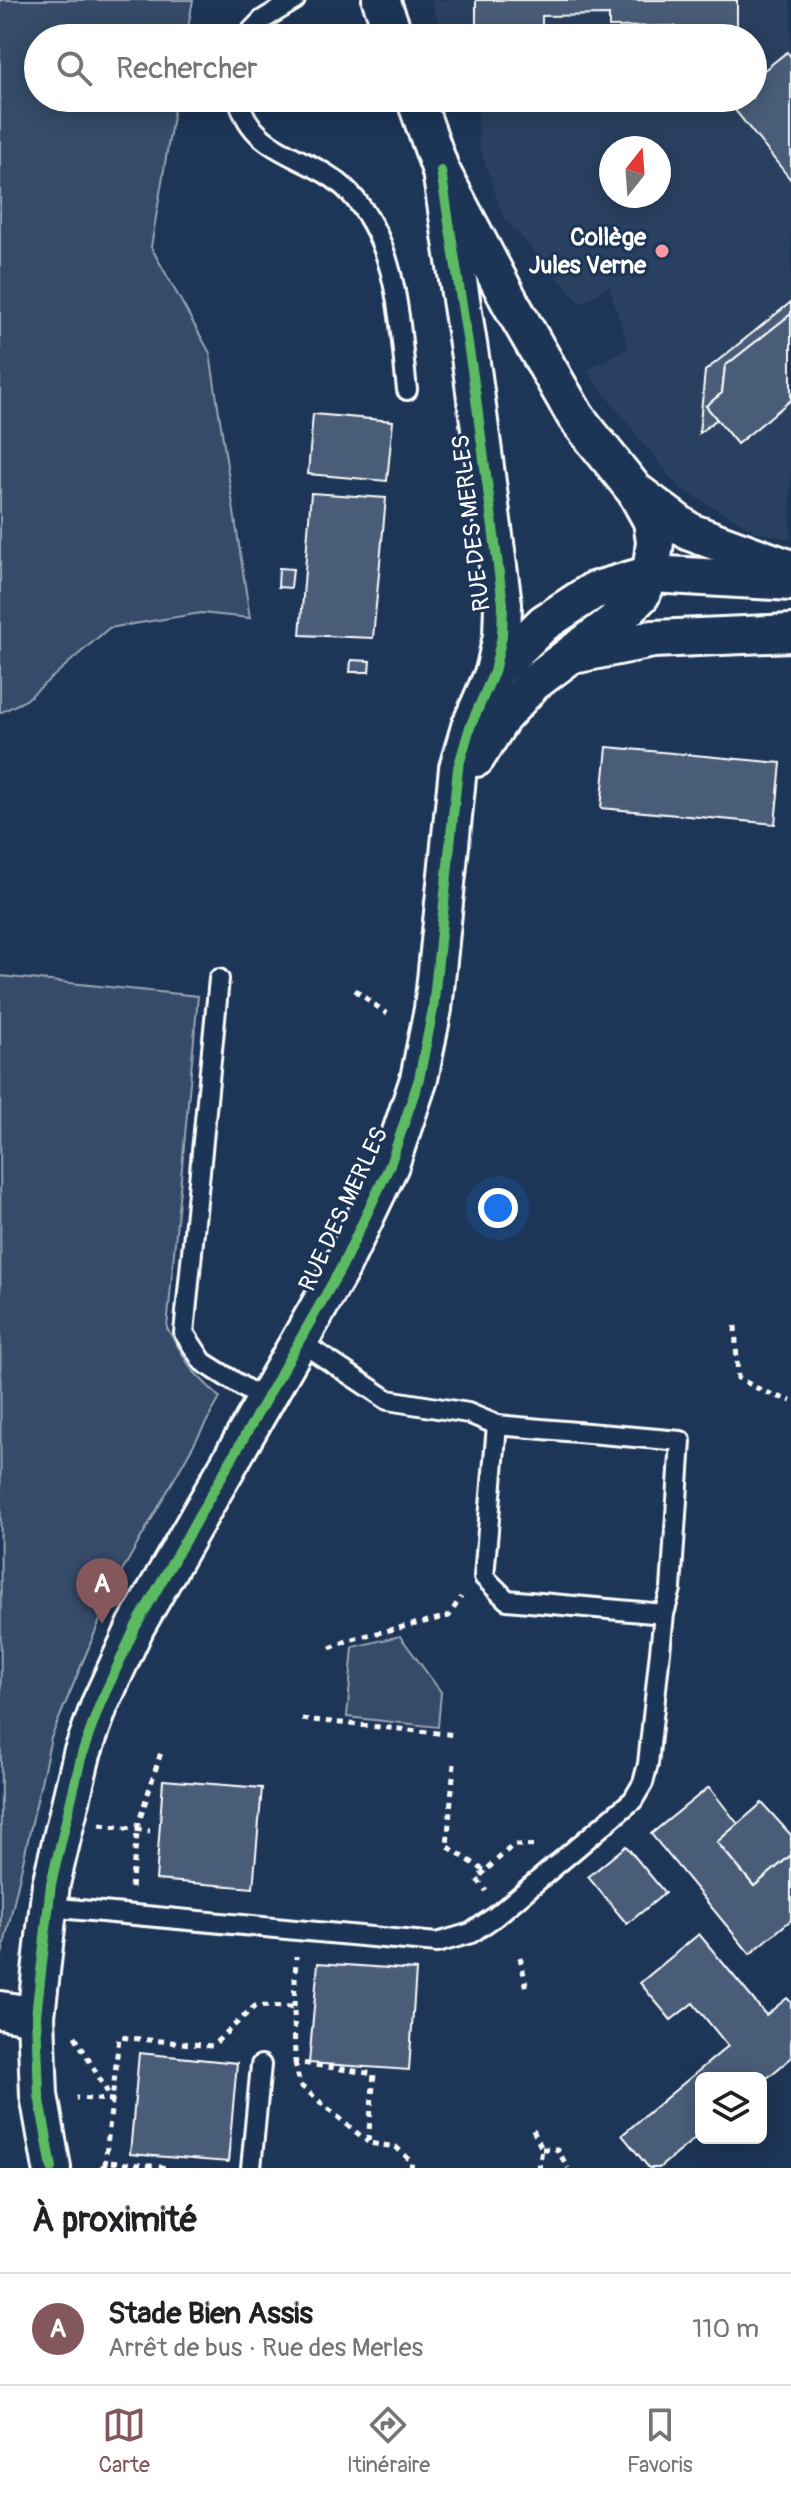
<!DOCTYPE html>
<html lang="fr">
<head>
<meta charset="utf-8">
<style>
  :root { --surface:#fff; --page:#f2f2f2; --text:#202124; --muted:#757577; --line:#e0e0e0; --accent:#84575d }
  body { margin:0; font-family:Pangolin,sans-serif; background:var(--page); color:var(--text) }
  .controls { position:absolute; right:24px; bottom:24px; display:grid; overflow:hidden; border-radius:12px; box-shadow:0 4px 20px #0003 }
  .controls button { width:72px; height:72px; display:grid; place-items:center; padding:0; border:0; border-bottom:2px solid var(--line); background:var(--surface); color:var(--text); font:40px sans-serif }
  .compass { position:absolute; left:599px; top:136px; width:72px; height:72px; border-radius:50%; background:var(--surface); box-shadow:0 4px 20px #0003; rotate:17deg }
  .you { position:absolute; left:498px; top:1208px; width:28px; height:28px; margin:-20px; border:6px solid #fff; border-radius:50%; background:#1a73e8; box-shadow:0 0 0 12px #1a73e833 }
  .badge { display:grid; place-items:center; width:52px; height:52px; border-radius:50%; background:var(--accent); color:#fff; font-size:26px; font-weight:700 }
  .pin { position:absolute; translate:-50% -66px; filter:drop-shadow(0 2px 4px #0008) }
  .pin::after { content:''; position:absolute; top:42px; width:28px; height:24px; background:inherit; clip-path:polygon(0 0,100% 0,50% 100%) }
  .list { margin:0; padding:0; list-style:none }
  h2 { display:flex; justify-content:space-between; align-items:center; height:104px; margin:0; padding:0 32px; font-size:34px }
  h2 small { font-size:26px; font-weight:400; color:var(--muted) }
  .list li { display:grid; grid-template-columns:52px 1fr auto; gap:24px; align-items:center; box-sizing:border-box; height:112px; padding:0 32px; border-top:2px solid var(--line) }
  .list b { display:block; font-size:30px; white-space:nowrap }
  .list p { margin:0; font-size:26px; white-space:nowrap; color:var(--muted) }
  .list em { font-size:26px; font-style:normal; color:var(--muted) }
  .icon { flex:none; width:44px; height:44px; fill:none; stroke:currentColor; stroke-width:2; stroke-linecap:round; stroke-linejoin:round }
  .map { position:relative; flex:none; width:791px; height:2168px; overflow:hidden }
  .search { position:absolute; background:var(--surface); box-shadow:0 4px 20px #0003; left:24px; right:24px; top:24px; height:88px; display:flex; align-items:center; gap:20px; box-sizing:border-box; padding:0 28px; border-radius:44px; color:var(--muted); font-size:30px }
  .sheet { height:216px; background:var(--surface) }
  nav { display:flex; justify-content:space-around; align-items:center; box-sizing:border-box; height:112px; border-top:2px solid var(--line); background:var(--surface); font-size:22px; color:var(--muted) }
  nav a { display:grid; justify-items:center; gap:4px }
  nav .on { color:var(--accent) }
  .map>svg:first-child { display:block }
  .built { fill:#2a4161; fill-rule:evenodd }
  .green { fill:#364b69; stroke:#9aa5b4; stroke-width:2 }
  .building { fill:#4a5d79; stroke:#fff; stroke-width:2 }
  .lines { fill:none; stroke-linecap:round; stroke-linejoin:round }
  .lane-casing { stroke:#fff; stroke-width:24 }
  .street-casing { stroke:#fff; stroke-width:42 }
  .path { stroke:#fff; stroke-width:5; stroke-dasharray:6 6; stroke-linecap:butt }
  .lane { stroke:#1d3557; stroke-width:18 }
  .street { stroke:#1d3557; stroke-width:36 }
  .cycleway-casing { stroke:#1d3557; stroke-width:15 }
  .cycleway { stroke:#5cba63; stroke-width:10 }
  .poi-dot { fill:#ff9aa2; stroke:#1d3557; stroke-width:3 }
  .labels { text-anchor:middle; stroke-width:6; stroke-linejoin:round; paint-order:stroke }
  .poi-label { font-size:24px; font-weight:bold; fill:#fff; stroke:#1d3557; text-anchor:end }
  .street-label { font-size:24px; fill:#fff; stroke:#1d3557 }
</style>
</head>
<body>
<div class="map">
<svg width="791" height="2168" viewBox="0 0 791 2168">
  <rect width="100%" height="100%" fill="#1d3557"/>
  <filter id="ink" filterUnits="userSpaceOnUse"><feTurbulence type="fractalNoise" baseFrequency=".0125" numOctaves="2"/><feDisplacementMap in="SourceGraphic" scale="16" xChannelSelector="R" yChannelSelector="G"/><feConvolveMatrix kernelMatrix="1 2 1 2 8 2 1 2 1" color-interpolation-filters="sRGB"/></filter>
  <g filter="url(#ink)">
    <path class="built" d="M431,0H788L791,4V539L757,532L679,488L586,371L628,347L609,286L581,304L503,217L479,145L477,98H753V38H443ZM611,148H659V196H611Z"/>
    <g class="green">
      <polygon points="0,0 193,0 186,38 38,38 38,98 176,98 151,247 210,353 250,618 201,613 109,628 26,700 0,713"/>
      <polygon points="0,976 198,996 167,1328 192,1370 220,1398 116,1582 51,1738 1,1959"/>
      <polygon points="400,1636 441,1692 438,1727 347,1717 353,1647"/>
    </g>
    <g class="building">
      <polygon points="476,0 737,0 737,38 675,38 675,26 609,27 609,15 542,16 542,27 476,28"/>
      <polygon points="787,52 791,57 791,180 727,100 753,98 753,79"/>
      <polygon points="791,302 791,314 725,366 722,393 706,406 717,419 699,433 705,371"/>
      <polygon points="791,314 791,400 737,444 706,406 722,393 725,366"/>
      <polygon points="313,414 393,421 387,481 308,474"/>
      <polygon points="311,493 386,498 373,638 300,635"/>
      <polygon points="279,568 293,569 291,588 278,587"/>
      <polygon points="351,660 370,661 369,672 350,672"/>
      <polygon points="607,747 781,763 775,824 601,808"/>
      <polygon points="163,1780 262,1788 253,1888 156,1880"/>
      <polygon points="709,1787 738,1824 717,1842 754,1886 791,1855 791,1920 750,1954 651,1834"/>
      <polygon points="762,1803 791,1835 791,1855 754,1886 717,1842"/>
      <polygon points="626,1846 665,1893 627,1924 588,1877"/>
      <polygon points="699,1934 766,2015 787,1998 791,2002 791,2058 761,2083 761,2078 701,2078 701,2133 659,2168 649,2168 622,2135 728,2046 693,2003 671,2020 640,1983"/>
      <polygon points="318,1963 416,1970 409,2070 309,2063"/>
      <polygon points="139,2053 237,2063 228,2162 130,2154"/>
    </g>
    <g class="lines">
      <g class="lane-casing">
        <g id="lane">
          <polyline points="245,38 262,20 295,0"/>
          <path d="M238,98C254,159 313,153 350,193C399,246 399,322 407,390"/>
          <polyline points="219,979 184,1333 203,1362 265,1401"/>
          <polyline points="299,1341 388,1400 468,1413 497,1425"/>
          <polyline points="48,1907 437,1943 471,1933 496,1916 633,1800 643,1783 648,1764 664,1614 671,1589 681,1441 497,1425 484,1577 507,1600 664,1614"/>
          <polyline points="251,2168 261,2065"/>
        </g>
      </g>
      <g class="street-casing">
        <g id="street">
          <polyline points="381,0 395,38"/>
          <polyline points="415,98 441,171 511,304 576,417 636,492 652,521 655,542 651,574 641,595 613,623 533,683 502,717 476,758"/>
          <polyline points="638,493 690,532 791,569"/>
          <polyline points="578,654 653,639 791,633"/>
          <polyline points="494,672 544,623 593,591 651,574 791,582"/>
          <polyline points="0,2010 36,2016"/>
          <polyline points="52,2168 39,2095 36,2016 51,1884 82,1754 100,1704 136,1626 341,1268 390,1165 419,1079 433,1009 458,768 470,727 494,672 502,636 503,604 473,376 441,171"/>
        </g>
      </g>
      <g class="path">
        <polyline points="355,990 387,1014"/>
        <polyline points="735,1326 738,1378 763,1391 791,1401"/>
        <polyline points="330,1648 352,1639 449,1616 461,1597"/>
        <polyline points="302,1719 457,1735"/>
        <polyline points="454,1764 447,1846 485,1871 513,1845 539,1846"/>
        <polyline points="100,1825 150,1831"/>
        <polyline points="485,1871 477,1879 486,1891"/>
        <polyline points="131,1888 138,1825 162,1749"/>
        <polyline points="520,1957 527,1989"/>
        <polyline points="294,2007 296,1956"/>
        <polyline points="75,2036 112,2100 76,2098"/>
        <polyline points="295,2062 300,2085 368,2142"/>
        <polyline points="533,2130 542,2149 539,2168"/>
        <polyline points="542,2149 557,2149 568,2168"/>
        <polyline points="105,2165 119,2037 212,2046 255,2006 294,2007 295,2062 374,2074 368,2143 396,2147 412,2162 411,2168"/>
        <polyline points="101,2168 109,2162 170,2168"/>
      </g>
      <use href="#lane" class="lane"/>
      <use href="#street" class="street"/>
      <g class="cycleway-casing">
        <polyline id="cycleway" points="52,2168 39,2095 36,2016 51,1884 82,1754 100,1704 136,1626 341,1268 390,1165 419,1079 433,1009 458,768 470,727 494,672 502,636 503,604 473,376 441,171"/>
      </g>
      <use href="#cycleway" class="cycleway"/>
    </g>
  </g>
  <circle class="poi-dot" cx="662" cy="251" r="8"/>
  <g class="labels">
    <g class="poi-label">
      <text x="646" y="245">Collège<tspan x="646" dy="28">Jules Verne</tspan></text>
    </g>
    <g class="street-label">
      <text transform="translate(471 523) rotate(-97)" y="8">RUE DES MERLES</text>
      <text transform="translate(343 1209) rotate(-65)" y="8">RUE DES MERLES</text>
    </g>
  </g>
</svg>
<div class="controls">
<button><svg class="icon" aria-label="layers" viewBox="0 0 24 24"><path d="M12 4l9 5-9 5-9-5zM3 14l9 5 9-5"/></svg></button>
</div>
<svg class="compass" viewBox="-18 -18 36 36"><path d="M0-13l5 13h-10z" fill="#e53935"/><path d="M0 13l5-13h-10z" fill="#757577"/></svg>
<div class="you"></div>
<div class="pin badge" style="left:102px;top:1624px">A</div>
<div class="search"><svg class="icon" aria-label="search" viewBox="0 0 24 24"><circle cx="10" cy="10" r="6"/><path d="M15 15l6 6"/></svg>Rechercher</div>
</div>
<section class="sheet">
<h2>À proximité<small></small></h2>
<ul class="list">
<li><span class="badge">A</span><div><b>Stade Bien Assis</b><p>Arrêt de bus · Rue des Merles</p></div><em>110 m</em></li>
</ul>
</section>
<nav>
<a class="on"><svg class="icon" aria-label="map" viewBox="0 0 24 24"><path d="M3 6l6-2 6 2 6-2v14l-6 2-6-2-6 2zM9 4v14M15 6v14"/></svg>Carte</a>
<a><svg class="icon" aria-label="directions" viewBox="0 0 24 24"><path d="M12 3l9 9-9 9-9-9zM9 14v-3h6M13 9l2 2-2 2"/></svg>Itinéraire</a>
<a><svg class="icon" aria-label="saved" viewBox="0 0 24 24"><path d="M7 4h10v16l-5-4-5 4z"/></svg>Favoris</a>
</nav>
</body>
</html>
